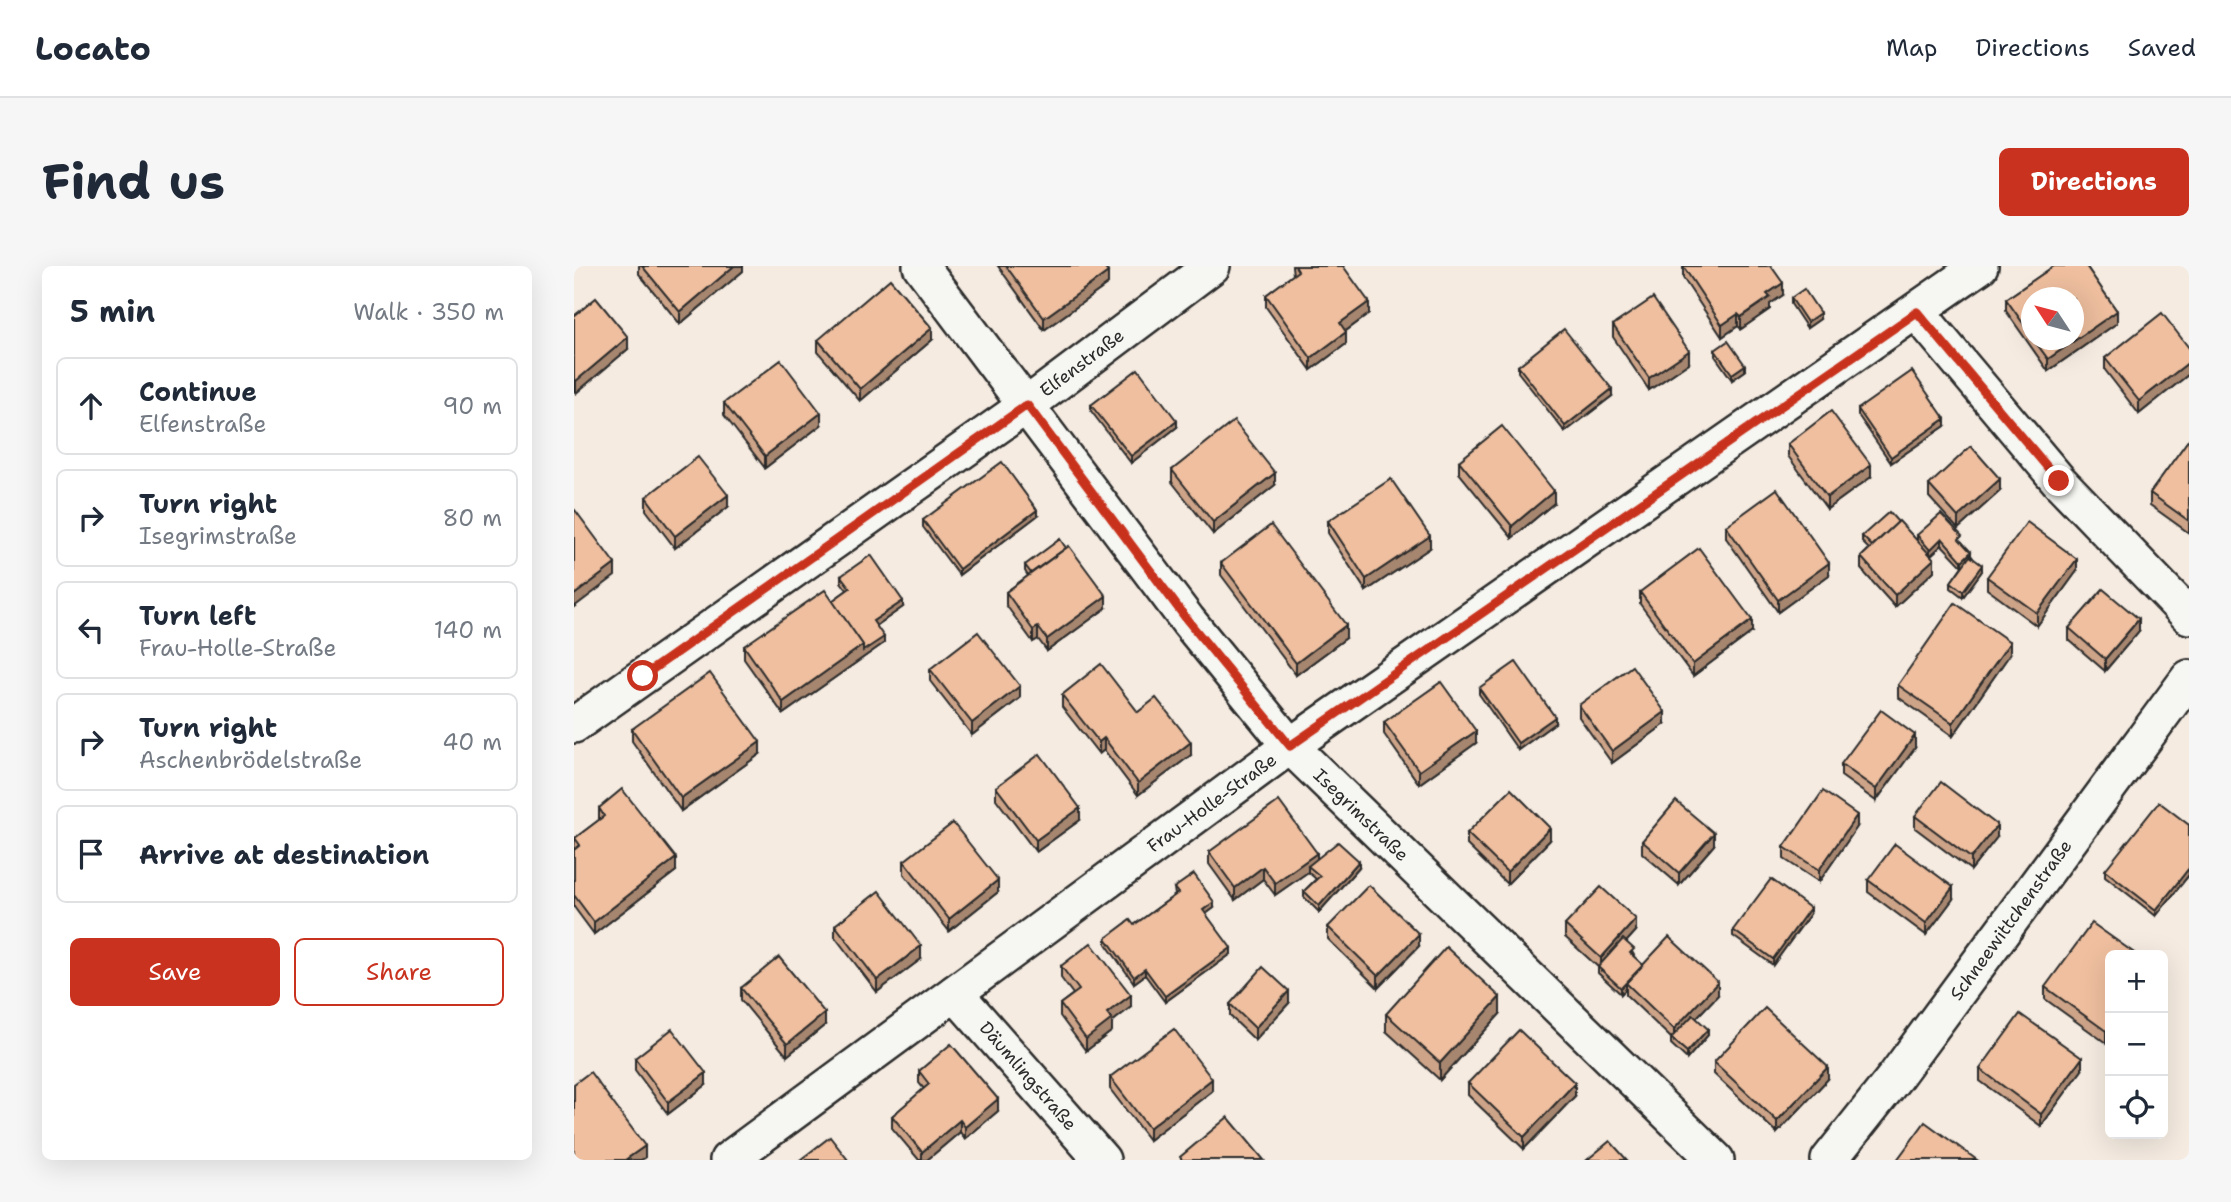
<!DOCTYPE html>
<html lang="en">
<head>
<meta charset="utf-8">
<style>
  :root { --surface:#fff; --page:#f6f6f7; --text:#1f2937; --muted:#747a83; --line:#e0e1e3; --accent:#c8321e }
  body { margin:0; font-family:"Shantell Sans",sans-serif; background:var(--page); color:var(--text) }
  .controls { position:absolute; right:21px; bottom:21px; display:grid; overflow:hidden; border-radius:10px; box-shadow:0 7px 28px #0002 }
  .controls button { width:63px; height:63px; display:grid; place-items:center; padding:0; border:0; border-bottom:2px solid var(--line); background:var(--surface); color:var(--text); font:35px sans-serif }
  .compass { position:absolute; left:1447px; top:21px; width:63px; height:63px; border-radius:50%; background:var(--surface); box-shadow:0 7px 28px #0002; rotate:306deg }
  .stop { position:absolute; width:21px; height:21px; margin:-16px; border:5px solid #c8321e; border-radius:50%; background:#fff }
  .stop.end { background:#c8321e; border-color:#fff; box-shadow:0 2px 7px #0008 }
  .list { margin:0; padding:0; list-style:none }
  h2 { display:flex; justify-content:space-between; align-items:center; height:91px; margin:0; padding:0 28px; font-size:30px }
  h2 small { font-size:23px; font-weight:400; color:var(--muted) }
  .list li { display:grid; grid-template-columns:46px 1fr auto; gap:21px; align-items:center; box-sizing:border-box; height:98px; margin:0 14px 14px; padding:0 14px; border:2px solid var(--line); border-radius:10px }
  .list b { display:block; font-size:26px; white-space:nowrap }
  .list p { margin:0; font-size:23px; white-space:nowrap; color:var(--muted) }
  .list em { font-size:23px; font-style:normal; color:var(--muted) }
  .actions { display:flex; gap:14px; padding:21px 28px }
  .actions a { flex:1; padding:16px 0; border:2px solid var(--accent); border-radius:10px; text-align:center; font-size:24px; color:var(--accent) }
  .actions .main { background:var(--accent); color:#fff }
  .icon { flex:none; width:38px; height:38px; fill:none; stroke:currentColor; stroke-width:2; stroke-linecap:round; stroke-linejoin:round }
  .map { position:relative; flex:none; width:1615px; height:894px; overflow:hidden; border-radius:10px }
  header { display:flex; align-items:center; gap:42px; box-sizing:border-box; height:98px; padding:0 35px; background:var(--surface); border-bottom:2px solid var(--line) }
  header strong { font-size:33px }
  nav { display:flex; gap:38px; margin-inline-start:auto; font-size:24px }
  .intro { display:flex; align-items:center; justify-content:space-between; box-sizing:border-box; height:168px; padding:0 42px }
  h1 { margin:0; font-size:49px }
  .button { padding:18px 32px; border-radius:10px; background:var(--accent); color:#fff; font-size:24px; font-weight:700 }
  main { display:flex; gap:42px; padding:0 42px }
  aside { flex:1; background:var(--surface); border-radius:10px; box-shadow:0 7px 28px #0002 }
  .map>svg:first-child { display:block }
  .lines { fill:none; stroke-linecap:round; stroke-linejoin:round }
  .street-casing { stroke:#2b2b2b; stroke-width:40 }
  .street { stroke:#f6f6f2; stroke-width:35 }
  .wall { fill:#cea489; stroke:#2b2b2b; stroke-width:2; fill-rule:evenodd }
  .shaded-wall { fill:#a7866f; stroke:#2b2b2b; stroke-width:2 }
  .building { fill:#efbf9f; stroke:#2b2b2b; stroke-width:2 }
  .route { stroke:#c8321e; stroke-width:9 }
  .labels { text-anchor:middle; stroke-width:7; stroke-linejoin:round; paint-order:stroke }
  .street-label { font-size:18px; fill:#2b2b2b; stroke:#f6f6f2 }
</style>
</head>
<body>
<header>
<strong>Locato</strong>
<nav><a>Map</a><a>Directions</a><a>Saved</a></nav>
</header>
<div class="intro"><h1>Find us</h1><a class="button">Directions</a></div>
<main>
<aside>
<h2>5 min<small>Walk · 350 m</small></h2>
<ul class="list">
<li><svg class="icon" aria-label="ahead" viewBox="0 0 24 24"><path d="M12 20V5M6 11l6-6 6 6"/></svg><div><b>Continue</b><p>Elfenstraße</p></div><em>90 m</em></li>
<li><svg class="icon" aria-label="right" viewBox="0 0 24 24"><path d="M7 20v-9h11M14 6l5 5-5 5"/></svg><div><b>Turn right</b><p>Isegrimstraße</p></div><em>80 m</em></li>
<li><svg class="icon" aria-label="left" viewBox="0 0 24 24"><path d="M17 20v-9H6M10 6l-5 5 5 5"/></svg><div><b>Turn left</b><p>Frau-Holle-Straße</p></div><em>140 m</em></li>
<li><svg class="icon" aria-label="right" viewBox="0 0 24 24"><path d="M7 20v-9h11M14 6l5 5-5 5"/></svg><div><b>Turn right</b><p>Aschenbrödelstraße</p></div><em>40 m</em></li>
<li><svg class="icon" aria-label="arrive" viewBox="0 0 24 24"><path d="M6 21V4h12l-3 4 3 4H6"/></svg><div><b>Arrive at destination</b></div></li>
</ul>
<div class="actions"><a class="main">Save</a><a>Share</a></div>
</aside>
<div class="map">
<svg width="1615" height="894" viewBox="0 0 1615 894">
  <rect width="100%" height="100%" fill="#f5ebe1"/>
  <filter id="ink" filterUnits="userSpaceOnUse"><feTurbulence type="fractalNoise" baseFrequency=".0143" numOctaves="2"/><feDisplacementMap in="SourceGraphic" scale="14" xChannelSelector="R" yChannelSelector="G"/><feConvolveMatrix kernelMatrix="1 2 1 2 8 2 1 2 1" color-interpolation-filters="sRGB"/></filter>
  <g filter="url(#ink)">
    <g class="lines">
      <g class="street-casing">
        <g id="street">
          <polyline points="347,0 614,355 716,480 1142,894"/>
          <polyline points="1343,46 1485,215 1615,350"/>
          <polyline points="0,459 453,139 638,0"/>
          <polyline points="381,727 528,894"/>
          <polyline points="154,894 716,480 1406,0"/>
          <polyline points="1255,894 1321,811 1615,412"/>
        </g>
      </g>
      <use href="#street" class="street"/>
    </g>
    <g class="wall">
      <polygon points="65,0 169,0 169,5 106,58 65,8"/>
      <polygon points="424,0 529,0 534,18 470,64"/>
      <polygon points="718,0 769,0 795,48 772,65 772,78 737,104 692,41 692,29 719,9"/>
      <polygon points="1109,0 1209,29 1196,38 1196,43 1167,63 1164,60 1148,71 1109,12"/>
      <path d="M1480,0H1512L1543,45V57L1474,105L1432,45V33ZM1458,32H1500V74H1458Z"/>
      <polygon points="1217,32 1246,53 1233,62 1217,38"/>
      <polygon points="0,50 54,83 2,127 0,125"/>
      <polygon points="1039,59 1115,97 1075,124 1039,71"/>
      <polygon points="244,74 358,74 286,135 244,86"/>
      <polygon points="1615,82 1615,108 1565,148 1531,104 1531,92"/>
      <polygon points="1141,84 1171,105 1158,114 1141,90"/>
      <polygon points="944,100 1038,130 991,166 944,106"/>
      <polygon points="150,137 247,159 191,202 150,149"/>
      <polygon points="517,139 603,161 557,197 517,145"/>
      <polygon points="1284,143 1371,160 1317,197 1284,149"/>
      <polygon points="1615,173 1615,267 1576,239 1576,227"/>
      <polygon points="1214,178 1297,211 1253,243 1214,190"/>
      <polygon points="885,195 980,237 938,272 885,207"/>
      <polygon points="598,204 701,219 639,268 598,216"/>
      <polygon points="1355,219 1426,225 1384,263 1355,231"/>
      <polygon points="72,231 154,241 101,282 72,244"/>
      <polygon points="463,250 385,309 349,261 349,254"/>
      <polygon points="754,255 856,282 792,325 754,267"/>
      <polygon points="1152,260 1255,309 1204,346 1152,272"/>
      <polygon points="1343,269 1388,276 1408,305 1389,331 1377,322 1377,316 1388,300 1368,279 1357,289 1360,305 1321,341 1287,303 1287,291 1295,283 1288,276 1288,270 1343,275"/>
      <polygon points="647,297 772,372 722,409 647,309"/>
      <polygon points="451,299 532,342 473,385 464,373 459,376 432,339 432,326 454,310 451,305"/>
      <polygon points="1503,305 1463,360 1413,323 1413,311"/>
      <polygon points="267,310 329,341 302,360 310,377 209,448 170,393 170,380 258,335 273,324 267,316"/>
      <polygon points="1066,326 1178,366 1119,410 1066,338"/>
      <polygon points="1495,362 1565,365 1531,405 1495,374"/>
      <polygon points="1436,388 1379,470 1324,431 1324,419"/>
      <polygon points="356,403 446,432 398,469 356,415"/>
      <polygon points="905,422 981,457 944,484 905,428"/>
      <polygon points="488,429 564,446 617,489 564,529 530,484 525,488 488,441"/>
      <polygon points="1005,439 1091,458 1038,497 1005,451"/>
      <polygon points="810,456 902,477 845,518 810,468"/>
      <polygon points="58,463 186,488 107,545 58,475"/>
      <polygon points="1341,482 1302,535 1267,510 1267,498"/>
      <polygon points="422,521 506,554 462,586 422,533"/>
      <polygon points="25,542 102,605 20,668 0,641 0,584 1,572 25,554"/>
      <polygon points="1341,550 1423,571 1397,604 1341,562"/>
      <polygon points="1615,559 1615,609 1582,650 1531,610 1531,604"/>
      <polygon points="1283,561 1245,616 1210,593 1210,581"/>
      <polygon points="893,567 976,574 933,618 893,579"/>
      <polygon points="1068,575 1140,579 1105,619 1068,587"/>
      <polygon points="635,586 743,592 785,601 745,646 730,631 730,625 742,613 734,606 701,629 689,613 661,634 635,598"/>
      <polygon points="330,595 424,626 375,665 330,608"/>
      <polygon points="1294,614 1379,633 1352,669 1294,626"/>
      <polygon points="600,622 640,642 632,648 657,688 591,736 571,709 560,717 532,678 532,672 560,659 601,629"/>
      <polygon points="1236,648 1199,699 1159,670 1159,664"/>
      <polygon points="261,659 347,693 303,726 261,671"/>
      <polygon points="991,659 1062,665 1052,676 1060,689 1059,690 1069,699 1144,729 1122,752 1134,769 1113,793 1097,778 1097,772 1052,729 1052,723 1047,728 1024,707 1024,701 991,671"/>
      <polygon points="754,661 845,680 804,722 754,673"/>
      <polygon points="1536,689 1536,772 1532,777 1471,733 1471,721"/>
      <polygon points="487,700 557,741 538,756 538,765 512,785 486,750 486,738 499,728 487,712"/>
      <polygon points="167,722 251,759 213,790 167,734"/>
      <polygon points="715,737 681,774 656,750 656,738"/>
      <polygon points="812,748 926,748 866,814 812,765"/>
      <polygon points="61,792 132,819 94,848 61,804"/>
      <polygon points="1140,796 1254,813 1203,867 1140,808"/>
      <polygon points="1406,803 1508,804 1467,860 1406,815"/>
      <polygon points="345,805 424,845 391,873 386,866 353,894 345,894 318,862 318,850 350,823 345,817"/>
      <polygon points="536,811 638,825 575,874 536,823"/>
      <polygon points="894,817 1001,830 950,883 894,829"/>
    </g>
    <g class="shaded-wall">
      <polygon points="160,0 169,0 169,5 106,58 106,46"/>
      <polygon points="534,6 534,18 470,64 470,52"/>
      <polygon points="1209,17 1209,29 1196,38 1196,43 1167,63 1167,51 1193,28"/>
      <polygon points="795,36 795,48 766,69 766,57"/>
      <polygon points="1543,45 1543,57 1474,105 1474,93"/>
      <polygon points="1246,47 1246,53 1233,62 1233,56"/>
      <polygon points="1164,48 1164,60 1148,71 1148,59"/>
      <polygon points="358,62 358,74 286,135 286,123"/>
      <polygon points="772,66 772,78 737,104 737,92"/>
      <polygon points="54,71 54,83 2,127 2,115"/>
      <polygon points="1115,85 1115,97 1075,124 1075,112"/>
      <polygon points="1615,96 1615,108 1565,148 1565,135"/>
      <polygon points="1171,99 1171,105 1158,114 1158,108"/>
      <polygon points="1038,123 1038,130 991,166 991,160"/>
      <polygon points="247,147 247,159 191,202 191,190"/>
      <polygon points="1371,153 1371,160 1317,197 1317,191"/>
      <polygon points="603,155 603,161 557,197 557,190"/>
      <polygon points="1297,199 1297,211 1253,243 1253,231"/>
      <polygon points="701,207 701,219 639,268 639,256"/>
      <polygon points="1426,213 1426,225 1384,263 1384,251"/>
      <polygon points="980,225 980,237 938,272 938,260"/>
      <polygon points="154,229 154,241 101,282 101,270"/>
      <polygon points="463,244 463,250 385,309 385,303"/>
      <polygon points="856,270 856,282 792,325 792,313"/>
      <polygon points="1368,272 1368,279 1356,290 1356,284"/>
      <polygon points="1397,286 1397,292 1388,301 1388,295"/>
      <polygon points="1360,293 1360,305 1321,341 1321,329"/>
      <polygon points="1503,293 1503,305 1463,360 1463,347"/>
      <polygon points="1255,297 1255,309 1204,346 1204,334"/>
      <polygon points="41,298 41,310 0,341 0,329"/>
      <polygon points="1408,299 1408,305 1389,331 1389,325"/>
      <polygon points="532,330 532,342 473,385 473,373"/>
      <polygon points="329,335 329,341 299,362 299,355"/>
      <polygon points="1565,353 1565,365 1531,405 1531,393"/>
      <polygon points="1178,354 1178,366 1119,410 1119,398"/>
      <polygon points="772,359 772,372 722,409 722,397"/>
      <polygon points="464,361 464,373 459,376 459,364"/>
      <polygon points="310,371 310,377 209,448 209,436 289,379"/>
      <polygon points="1436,376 1436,388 1379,470 1379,457"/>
      <polygon points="446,420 446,432 398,469 398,457"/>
      <polygon points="1091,446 1091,458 1038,497 1038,485"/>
      <polygon points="981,451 981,457 944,484 944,477"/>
      <polygon points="902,465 902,477 845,518 845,505"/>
      <polygon points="1341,469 1341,482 1302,535 1302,523"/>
      <polygon points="530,472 530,484 525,488 525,476"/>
      <polygon points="186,476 186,488 107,545 107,532"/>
      <polygon points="617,476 617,489 564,529 564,517"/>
      <polygon points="506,542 506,554 462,586 462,574"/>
      <polygon points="1283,549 1283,561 1245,616 1245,604"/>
      <polygon points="1423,559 1423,571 1397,604 1397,592"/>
      <polygon points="976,562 976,574 933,618 933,606"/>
      <polygon points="1140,567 1140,579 1105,619 1105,607"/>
      <polygon points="743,587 743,599 734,600 734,606 701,629 701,617"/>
      <polygon points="102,592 102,605 20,668 20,656"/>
      <polygon points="785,595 785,601 745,646 745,640"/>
      <polygon points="689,601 689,613 661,634 661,622"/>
      <polygon points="1615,602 1615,609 1582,650 1582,644"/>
      <polygon points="424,614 424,626 375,665 375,653"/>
      <polygon points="1379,621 1379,633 1352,669 1352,657"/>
      <polygon points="640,636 640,642 629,650 629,644"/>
      <polygon points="1236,642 1236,648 1199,699 1199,693"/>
      <polygon points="1062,653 1062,665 1027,704 1027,692"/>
      <polygon points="845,668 845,680 804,722 804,710"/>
      <polygon points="347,680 347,693 303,726 303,714"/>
      <polygon points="657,682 657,688 591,736 591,730"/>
      <polygon points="1069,699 1052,717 1052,723 1047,728 1047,722"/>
      <polygon points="571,703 571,709 560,717 560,711"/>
      <polygon points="1144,716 1144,729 1100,775 1100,763"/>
      <polygon points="715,725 715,737 681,774 681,762"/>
      <polygon points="557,729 557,741 538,756 538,765 512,785 512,773 533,747"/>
      <polygon points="926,731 926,748 866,814 866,797"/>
      <polygon points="251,747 251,759 213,790 213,778"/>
      <polygon points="1536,760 1536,772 1532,777 1532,765"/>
      <polygon points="1134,763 1134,769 1113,793 1113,786"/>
      <polygon points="1508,792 1508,804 1467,860 1467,848"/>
      <polygon points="1254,801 1254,813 1203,867 1203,855"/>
      <polygon points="132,807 132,819 94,848 94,836"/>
      <polygon points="638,813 638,825 575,874 575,862"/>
      <polygon points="1001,817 1001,830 950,883 950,871"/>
      <polygon points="424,833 424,845 391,873 391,861"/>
      <polygon points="386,854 386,866 353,894 348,894 348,886"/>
      <polygon points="71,880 71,892 67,894 51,894"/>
    </g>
    <g class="building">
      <polygon points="68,0 160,0 106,46"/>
      <polygon points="432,0 529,0 534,6 470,52"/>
      <polygon points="721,0 769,0 795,36 766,57 772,66 737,92 692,29 724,5"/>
      <polygon points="1109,0 1197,0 1209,17 1193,28 1196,31 1167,51 1164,48 1148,59"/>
      <polygon points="1480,0 1512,0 1543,45 1474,93 1460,74 1500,74 1500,32 1458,32 1458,70 1432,33"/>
      <polygon points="316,13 358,62 286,123 244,74"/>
      <polygon points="1230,23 1246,47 1233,56 1217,32"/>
      <polygon points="22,32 54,71 2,115 0,113 0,50"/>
      <polygon points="1079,32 1115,85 1075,112 1039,59"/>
      <polygon points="1588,47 1615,82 1615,96 1565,135 1531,92"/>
      <polygon points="990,63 1038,123 991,160 944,100"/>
      <polygon points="1154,75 1171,99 1158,108 1141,84"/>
      <polygon points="207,94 247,147 191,190 150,137"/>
      <polygon points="564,103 603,155 557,190 517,139"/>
      <polygon points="1338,105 1371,153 1317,191 1284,143"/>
      <polygon points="1257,145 1297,199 1253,231 1214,178"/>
      <polygon points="660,155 701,207 639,256 598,204"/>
      <polygon points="928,160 980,225 938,260 885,195"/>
      <polygon points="1615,173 1615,255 1576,227"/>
      <polygon points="1397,180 1426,213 1384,251 1355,219"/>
      <polygon points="124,191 154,229 101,270 72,231"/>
      <polygon points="428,196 463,244 385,303 349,254"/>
      <polygon points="817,213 856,270 792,313 754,255"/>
      <polygon points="1203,223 1255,297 1204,334 1152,260"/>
      <polygon points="1,244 41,298 0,329 0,245"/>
      <polygon points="1315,246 1324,256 1298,280 1288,270"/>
      <polygon points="1367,248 1388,270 1385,273 1397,286 1388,295 1368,272 1356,284 1343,269"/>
      <polygon points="1325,255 1360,293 1321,329 1287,291"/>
      <polygon points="1453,256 1503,293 1463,347 1413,311"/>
      <polygon points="697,259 772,359 722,397 647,297"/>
      <polygon points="486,273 492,282 457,307 451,299"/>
      <polygon points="495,280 532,330 473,373 464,361 459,364 432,326"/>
      <polygon points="1125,282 1178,354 1119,398 1066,326"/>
      <polygon points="297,289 329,335 299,355 310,371 289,385 289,379 258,335 276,322 267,310"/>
      <polygon points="1396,290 1408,299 1389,325 1377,316"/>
      <polygon points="1529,323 1565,353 1531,393 1495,362"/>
      <polygon points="251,324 289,379 209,436 170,380"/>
      <polygon points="1381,337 1436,376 1379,457 1324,419"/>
      <polygon points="404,366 446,420 398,457 356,403"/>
      <polygon points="942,396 981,451 944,477 905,422"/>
      <polygon points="527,398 564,446 582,432 617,476 564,517 530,472 525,476 488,429"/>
      <polygon points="1058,400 1091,446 1038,485 1005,439"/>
      <polygon points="136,407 186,476 107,532 58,463"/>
      <polygon points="867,416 902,465 845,505 810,456"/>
      <polygon points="1307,444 1341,469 1302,523 1267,498"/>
      <polygon points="466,488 506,542 462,574 422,521"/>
      <polygon points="1367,516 1423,559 1397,592 1341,550"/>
      <polygon points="48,523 102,592 20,656 0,629 0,584 6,579 1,572 30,550 25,542"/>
      <polygon points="937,523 976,562 933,606 893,567"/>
      <polygon points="1249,525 1283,549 1245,604 1210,581"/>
      <polygon points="705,535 743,587 701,617 689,601 661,622 635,586"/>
      <polygon points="1102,535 1140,567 1105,607 1068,575"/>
      <polygon points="1585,536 1615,559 1615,602 1582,644 1531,604"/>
      <polygon points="379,557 424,614 375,653 330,595"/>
      <polygon points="764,576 785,595 745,640 730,625 746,610 734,600"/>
      <polygon points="1321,578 1379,621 1352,657 1294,614"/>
      <polygon points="620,608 640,636 629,644 657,682 591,730 571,703 560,711 532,672 556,654 560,659 604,627 600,622"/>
      <polygon points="1197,613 1236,642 1199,693 1159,664"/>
      <polygon points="795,619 845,668 804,710 754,661"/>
      <polygon points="1027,621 1062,653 1027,692 991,659"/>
      <polygon points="305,625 347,680 303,714 261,659"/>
      <polygon points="1518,657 1563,689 1536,689 1536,760 1532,765 1471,721"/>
      <polygon points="1095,671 1144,716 1100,763 1052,717"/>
      <polygon points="1049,673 1060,683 1056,687 1069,699 1047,722 1024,701"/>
      <polygon points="517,677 557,729 533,747 538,753 512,773 486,738 505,724 487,700"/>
      <polygon points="872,681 926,731 866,797 812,748"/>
      <polygon points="205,691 251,747 213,778 167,722"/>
      <polygon points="689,701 715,725 681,762 656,738"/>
      <polygon points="1191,742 1254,801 1203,855 1140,796"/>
      <polygon points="1446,748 1508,792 1467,848 1406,803"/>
      <polygon points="1119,749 1134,763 1113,786 1097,772"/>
      <polygon points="98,763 132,807 94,836 61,792"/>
      <polygon points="600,763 638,813 575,862 536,811"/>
      <polygon points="945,764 1001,817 950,871 894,817"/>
      <polygon points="377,778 424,833 391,861 386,854 348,886 318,850 355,818 345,805"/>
      <polygon points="16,806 71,880 51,894 0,894 0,818"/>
      <polygon points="654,851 690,894 608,894 606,891"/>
      <polygon points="1351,856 1403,894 1323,894"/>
      <polygon points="256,871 274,894 226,894"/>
      <polygon points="1036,875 1053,894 1013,894"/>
    </g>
  </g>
  <g class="lines" filter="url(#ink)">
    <polyline class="route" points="69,410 453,139 614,355 716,480 1343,46 1485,215"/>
  </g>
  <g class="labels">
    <g class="street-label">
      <text transform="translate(508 97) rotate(-37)" y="6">Elfenstraße</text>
      <text transform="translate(638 537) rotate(-36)" y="6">Frau-Holle-Straße</text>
      <text transform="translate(787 549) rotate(44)" y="6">Isegrimstraße</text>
      <text transform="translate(1437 654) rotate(-54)" y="6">Schneewittchenstraße</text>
      <text transform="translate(454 810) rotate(49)" y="6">Däumlingstraße</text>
    </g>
  </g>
</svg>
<div class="controls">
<button>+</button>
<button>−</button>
<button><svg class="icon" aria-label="locate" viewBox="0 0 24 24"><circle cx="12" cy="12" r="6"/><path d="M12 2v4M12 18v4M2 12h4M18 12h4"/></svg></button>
</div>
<svg class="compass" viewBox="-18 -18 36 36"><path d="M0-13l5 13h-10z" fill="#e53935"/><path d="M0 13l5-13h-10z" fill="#747a83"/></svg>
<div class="stop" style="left:69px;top:410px"></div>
<div class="stop end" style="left:1485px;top:215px"></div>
</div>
</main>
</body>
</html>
